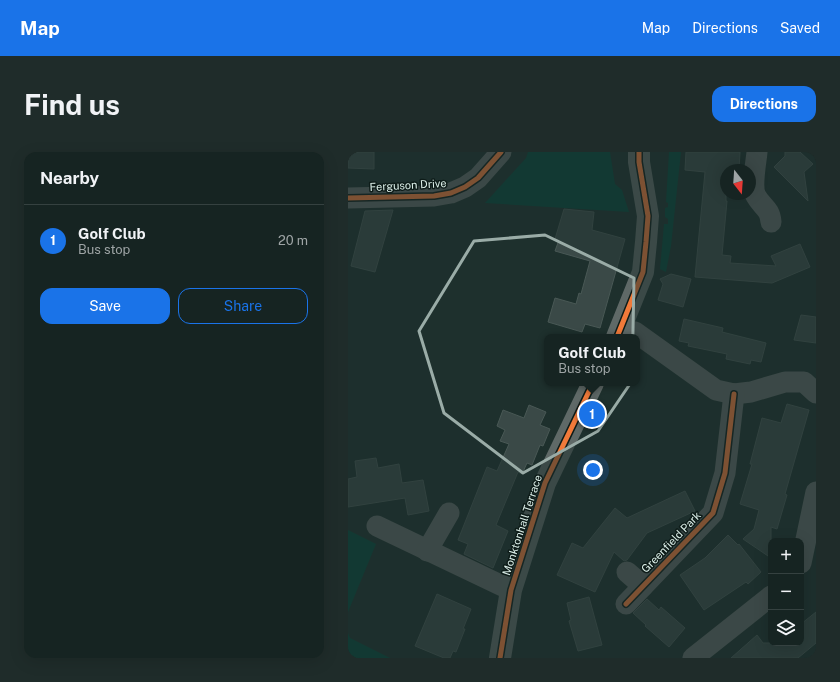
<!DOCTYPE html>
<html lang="en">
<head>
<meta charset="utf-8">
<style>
  :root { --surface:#162422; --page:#1f2c2a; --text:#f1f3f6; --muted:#9ea4a5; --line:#354140; --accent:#1a73e8 }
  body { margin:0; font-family:"Public Sans",sans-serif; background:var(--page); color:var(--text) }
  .controls { position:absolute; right:12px; bottom:12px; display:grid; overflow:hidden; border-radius:8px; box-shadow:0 4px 16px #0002 }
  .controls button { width:36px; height:36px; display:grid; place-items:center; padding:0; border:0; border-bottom:1px solid var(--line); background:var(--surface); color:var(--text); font:20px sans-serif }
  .compass { position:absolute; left:372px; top:12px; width:36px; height:36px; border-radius:50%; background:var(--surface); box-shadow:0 4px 16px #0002; rotate:163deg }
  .you { position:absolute; left:245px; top:318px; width:14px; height:14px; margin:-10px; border:3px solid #fff; border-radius:50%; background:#1a73e8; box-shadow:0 0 0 6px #1a73e833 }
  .badge { display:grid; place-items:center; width:26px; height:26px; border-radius:50%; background:var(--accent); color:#fff; font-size:13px; font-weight:700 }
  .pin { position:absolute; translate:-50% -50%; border:2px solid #fff; box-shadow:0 1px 4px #0006 }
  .popup { position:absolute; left:196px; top:182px; width:96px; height:52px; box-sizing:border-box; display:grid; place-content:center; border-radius:8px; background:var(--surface); filter:drop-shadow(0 1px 3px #0005); font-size:13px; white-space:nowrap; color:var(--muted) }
  .popup b { font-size:15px; color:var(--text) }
  .popup::after { content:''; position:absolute; left:50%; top:100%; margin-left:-8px; border:8px solid transparent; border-top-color:var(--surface) }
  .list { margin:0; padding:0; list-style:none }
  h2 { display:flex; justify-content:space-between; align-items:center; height:52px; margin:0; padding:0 16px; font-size:17px }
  h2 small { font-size:13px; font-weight:400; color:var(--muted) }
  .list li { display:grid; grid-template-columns:26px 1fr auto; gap:12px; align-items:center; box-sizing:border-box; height:72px; padding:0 16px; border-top:1px solid var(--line) }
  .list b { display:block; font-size:15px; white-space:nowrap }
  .list p { margin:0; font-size:13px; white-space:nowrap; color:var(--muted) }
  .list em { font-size:13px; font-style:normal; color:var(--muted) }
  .actions { display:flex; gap:8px; padding:12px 16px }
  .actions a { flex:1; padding:9px 0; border:1px solid var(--accent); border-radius:12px; text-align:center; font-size:14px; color:var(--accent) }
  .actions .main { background:var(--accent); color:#fff }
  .icon { flex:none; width:22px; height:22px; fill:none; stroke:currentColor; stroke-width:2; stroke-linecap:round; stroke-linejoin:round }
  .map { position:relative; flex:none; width:468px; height:506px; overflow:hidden; border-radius:12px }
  header { display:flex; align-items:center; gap:24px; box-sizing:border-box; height:56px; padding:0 20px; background:var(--accent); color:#fff }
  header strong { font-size:19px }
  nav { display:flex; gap:22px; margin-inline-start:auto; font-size:14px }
  .intro { display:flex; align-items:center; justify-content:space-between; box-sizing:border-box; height:96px; padding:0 24px }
  h1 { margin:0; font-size:28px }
  .button { padding:10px 18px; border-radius:12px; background:var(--accent); color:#fff; font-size:14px; font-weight:700 }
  main { display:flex; gap:24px; padding:0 24px }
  aside { flex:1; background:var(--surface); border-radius:12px; box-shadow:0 4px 16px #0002 }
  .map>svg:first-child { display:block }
  .green { fill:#06463a }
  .building { fill:#3a4947; stroke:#495855 }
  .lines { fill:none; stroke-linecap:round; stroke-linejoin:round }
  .minor { stroke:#606766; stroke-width:21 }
  .secondary { stroke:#5f6967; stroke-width:22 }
  .cycleway-casing { stroke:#0e1c19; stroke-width:8 }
  .cycleway { stroke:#f17a3a; stroke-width:5 }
  .marked { fill:none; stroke:#9aaca7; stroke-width:3; stroke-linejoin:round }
  .labels { text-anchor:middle; stroke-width:3; stroke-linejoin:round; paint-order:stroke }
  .street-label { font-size:11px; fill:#dcefe9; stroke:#0e1c19 }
</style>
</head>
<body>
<header>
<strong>Map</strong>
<nav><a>Map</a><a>Directions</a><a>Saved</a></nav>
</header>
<div class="intro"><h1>Find us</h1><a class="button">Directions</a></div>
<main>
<aside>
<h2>Nearby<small></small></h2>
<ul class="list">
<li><span class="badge">1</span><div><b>Golf Club</b><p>Bus stop</p></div><em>20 m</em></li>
</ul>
<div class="actions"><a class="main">Save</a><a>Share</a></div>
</aside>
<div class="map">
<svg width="468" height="506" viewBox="0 0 468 506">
  <rect width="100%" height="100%" fill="#1e302d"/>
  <g class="green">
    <polygon points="180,0 262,0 267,32 274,38 281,60 137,51 178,6"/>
    <polygon points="321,0 333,0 323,94 318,120 312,117 316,72 320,72 320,67 317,65 317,56 320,55 320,51 318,50"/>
    <polygon points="0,378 28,392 0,460"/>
    <polygon points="0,481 2,486 42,506 0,506"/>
  </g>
  <g class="building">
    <polygon points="0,0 26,0 26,17 0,16"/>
    <polygon points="338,0 392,0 391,18 378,18 378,49 379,49 374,103 383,104 382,111 428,114 423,104 452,92 462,115 424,131 347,125 357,20 337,18"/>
    <polygon points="437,0 452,0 465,12 456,20 460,49 426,15 437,4"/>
    <polygon points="216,57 246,60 244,78 277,87 252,176 237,172 234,180 200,170 207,146 228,152 231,141 233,142 242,109 207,99 211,88 207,87"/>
    <polygon points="45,58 27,120 3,114 17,59"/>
    <polygon points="323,122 343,127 335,155 310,148 315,132 312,127"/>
    <polygon points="453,163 468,165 468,191 446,188"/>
    <polygon points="336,167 375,176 374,180 418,191 413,210 403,208 402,212 378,207 379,202 340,194 341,191 331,189"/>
    <polygon points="439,252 461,258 437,342 439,343 429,377 423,375 423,406 395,387 406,377 411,358 392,352 404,312 402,312 414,266 433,271"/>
    <polygon points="181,253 198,260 192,273 202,277 195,294 192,293 184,313 179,311 174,322 170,320 148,373 160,379 145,416 116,402 120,392 110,388 139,315 149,319 161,292 152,289 157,278 149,274 155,258 176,266"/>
    <polygon points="28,306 30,316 51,312 54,331 75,328 81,359 60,363 57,346 0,355 0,327 9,325 7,309"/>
    <polygon points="337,339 347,359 299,381 279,408 276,409 266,400 247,440 209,423 224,391 235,396 267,356 279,366"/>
    <polygon points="380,383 390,393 391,392 413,420 400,432 398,430 356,458 332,423 357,406"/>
    <polygon points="89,442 123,457 115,477 117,477 108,500 105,499 102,506 96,506 67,494"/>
    <polygon points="241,445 254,493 230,499 221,469 223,468 219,451"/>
    <polygon points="299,447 311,458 313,455 337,476 321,495 297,474 298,473 285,461"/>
    <polygon points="468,460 468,491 450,506 383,506 409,483 415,491 453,491 453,472"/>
  </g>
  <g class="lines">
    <g class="minor">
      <path d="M409,0C408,11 403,35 408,44C414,55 422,56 423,70"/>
      <polyline points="0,46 86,44 103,41 117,35 130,26 153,0"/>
      <polyline points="273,177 287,180 368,238 386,242 403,240 437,230 456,230 468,241"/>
      <polyline points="29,374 163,438"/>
      <polyline points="79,399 101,361"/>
      <polyline points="453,411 468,340"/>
      <polyline points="279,420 295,434"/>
      <polyline points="278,452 365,361 377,321 386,242"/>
      <polyline points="345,506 423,444"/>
    </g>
    <g class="secondary">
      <polyline points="269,185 295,120 298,90 300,64 291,10 291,0"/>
      <polyline points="152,506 163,438 197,331 245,231"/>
    </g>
    <g class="cycleway-casing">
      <g id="cycleway">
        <polyline points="0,46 86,44 103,41 117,35 130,26 153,0"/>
        <polyline points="269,185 295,120 298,90 300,64 291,10 291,0"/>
        <polyline points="278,452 365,361 377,321 386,242"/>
        <polyline points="152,506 163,438 197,331 245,231"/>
      </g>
    </g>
    <use href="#cycleway" class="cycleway"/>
  </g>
  <path d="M0 0H468V506H0ZM197,83L286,126L284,229L250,279L175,321L96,261L71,179L126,89Z" fill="#1e302d" fill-opacity=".55" fill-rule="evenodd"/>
  <path class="marked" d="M197,83L286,126L284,229L250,279L175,321L96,261L71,179L126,89Z"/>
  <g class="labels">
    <g class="street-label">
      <text transform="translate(60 33) rotate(-3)" y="4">Ferguson Drive</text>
      <text transform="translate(174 373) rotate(-72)" y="4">Monktonhall Terrace</text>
      <text transform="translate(323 390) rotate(-46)" y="4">Greenfield Park</text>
    </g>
  </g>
</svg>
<div class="controls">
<button>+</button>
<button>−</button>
<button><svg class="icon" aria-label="layers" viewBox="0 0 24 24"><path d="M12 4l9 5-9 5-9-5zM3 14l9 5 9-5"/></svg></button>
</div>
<svg class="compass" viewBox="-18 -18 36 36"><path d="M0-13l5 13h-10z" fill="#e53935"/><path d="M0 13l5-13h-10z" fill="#9ea4a5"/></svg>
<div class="you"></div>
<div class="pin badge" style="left:244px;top:262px">1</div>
<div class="popup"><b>Golf Club</b>Bus stop</div>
</div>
</main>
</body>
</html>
